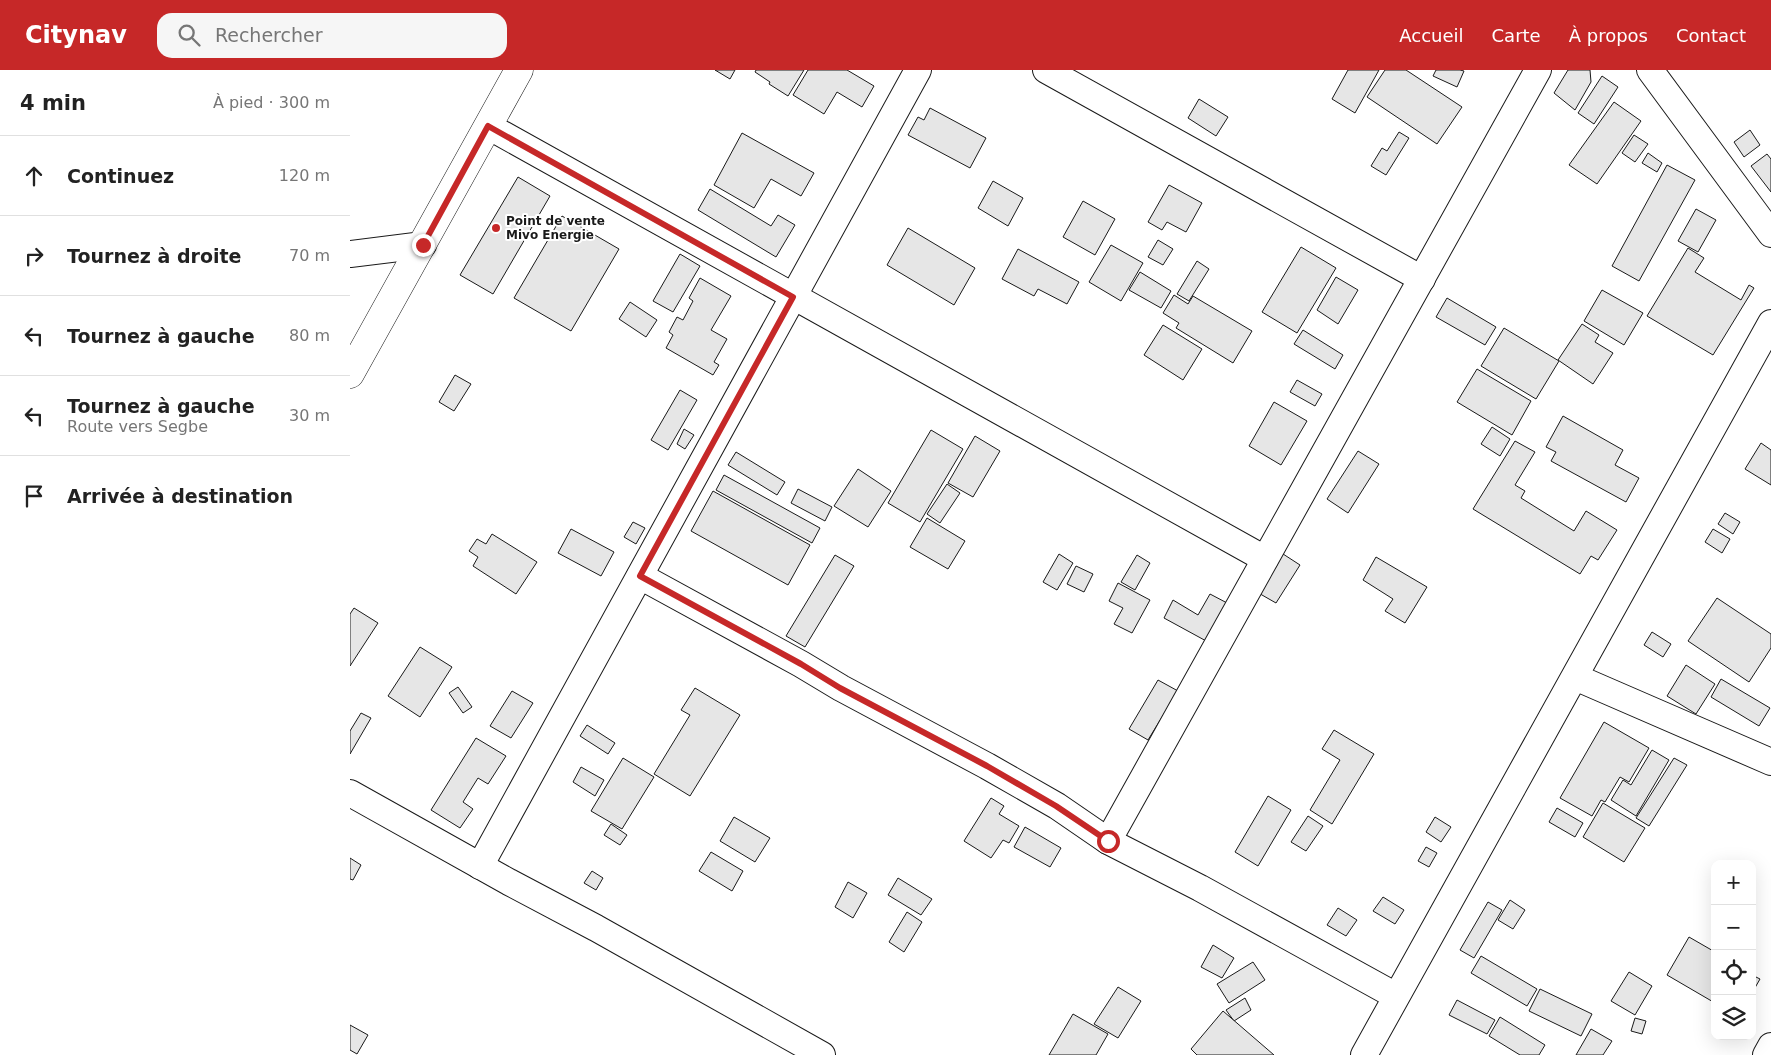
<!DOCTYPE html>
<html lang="fr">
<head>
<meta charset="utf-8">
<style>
  :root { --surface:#fff; --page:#f6f6f6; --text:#222; --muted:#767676; --line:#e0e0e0; --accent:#c62828 }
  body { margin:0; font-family:"DejaVu Sans",sans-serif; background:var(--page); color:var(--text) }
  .controls { position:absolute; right:15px; bottom:15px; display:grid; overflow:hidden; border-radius:10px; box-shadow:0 5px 20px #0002 }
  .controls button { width:45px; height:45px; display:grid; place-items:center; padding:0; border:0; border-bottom:1px solid var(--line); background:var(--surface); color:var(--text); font:25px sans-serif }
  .stop { position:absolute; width:15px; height:15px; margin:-11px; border:4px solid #c62828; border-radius:50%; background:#fff }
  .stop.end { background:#c62828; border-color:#fff; box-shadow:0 1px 5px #0008 }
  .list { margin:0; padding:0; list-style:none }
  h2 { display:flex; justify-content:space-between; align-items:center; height:65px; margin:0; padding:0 20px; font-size:21px }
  h2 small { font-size:16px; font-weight:400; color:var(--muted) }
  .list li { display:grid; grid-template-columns:32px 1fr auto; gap:15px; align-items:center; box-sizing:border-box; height:80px; padding:0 20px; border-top:1px solid var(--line) }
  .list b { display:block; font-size:19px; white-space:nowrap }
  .list p { margin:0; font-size:16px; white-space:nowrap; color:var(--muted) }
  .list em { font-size:16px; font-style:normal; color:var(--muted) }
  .icon { flex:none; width:28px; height:28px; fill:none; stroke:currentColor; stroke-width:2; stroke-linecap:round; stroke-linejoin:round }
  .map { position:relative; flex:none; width:1421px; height:985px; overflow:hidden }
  header { display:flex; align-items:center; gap:30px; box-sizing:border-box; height:70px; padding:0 25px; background:var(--accent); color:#fff }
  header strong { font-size:24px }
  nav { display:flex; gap:28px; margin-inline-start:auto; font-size:18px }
  .search { width:350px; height:45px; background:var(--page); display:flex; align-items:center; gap:12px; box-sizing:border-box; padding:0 18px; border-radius:15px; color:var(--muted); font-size:19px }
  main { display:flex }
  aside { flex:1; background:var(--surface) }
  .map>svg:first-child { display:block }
  .building { fill:#e6e6e6; stroke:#1a1a1a }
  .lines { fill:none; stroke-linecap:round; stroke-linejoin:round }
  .street-casing { stroke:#1a1a1a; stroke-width:28 }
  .secondary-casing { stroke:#1a1a1a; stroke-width:29 }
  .street { stroke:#fff; stroke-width:26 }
  .secondary { stroke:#fff; stroke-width:28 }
  .route { stroke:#c62828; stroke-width:6 }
  .poi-dot { fill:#c62828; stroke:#fff; stroke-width:2 }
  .labels { text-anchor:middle; stroke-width:4; stroke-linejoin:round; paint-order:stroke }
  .poi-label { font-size:12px; font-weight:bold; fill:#1a1a1a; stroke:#fff; text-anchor:start }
</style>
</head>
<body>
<header>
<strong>Citynav</strong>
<div class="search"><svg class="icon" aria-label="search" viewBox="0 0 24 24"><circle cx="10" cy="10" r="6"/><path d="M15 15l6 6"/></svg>Rechercher</div>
<nav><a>Accueil</a><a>Carte</a><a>À propos</a><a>Contact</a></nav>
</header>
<main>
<aside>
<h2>4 min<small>À pied · 300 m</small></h2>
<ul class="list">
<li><svg class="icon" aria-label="ahead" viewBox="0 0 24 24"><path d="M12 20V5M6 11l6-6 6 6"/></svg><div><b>Continuez</b></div><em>120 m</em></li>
<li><svg class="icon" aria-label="right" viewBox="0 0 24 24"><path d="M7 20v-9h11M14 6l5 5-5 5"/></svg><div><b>Tournez à droite</b></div><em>70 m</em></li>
<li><svg class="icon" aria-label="left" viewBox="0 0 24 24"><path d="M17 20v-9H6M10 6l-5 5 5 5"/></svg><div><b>Tournez à gauche</b></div><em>80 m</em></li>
<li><svg class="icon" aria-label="left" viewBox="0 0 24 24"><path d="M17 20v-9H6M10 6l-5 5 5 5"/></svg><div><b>Tournez à gauche</b><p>Route vers Segbe</p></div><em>30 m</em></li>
<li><svg class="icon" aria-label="arrive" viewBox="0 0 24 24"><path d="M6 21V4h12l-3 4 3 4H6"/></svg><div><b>Arrivée à destination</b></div></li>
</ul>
</aside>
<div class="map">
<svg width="1421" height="985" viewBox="0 0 1421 985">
  <rect width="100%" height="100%" fill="#fff"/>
  <g class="building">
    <polygon points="365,0 385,0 380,9"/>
    <polygon points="406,0 454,0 438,26 419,14 420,12 405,2"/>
    <polygon points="458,0 497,0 524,16 512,37 487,22 474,44 443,25"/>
    <polygon points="998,0 1029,0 1005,43 982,29"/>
    <polygon points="1035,0 1056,0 1112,37 1087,74 1017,27"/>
    <polygon points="1086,0 1110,0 1114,1 1107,17 1083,6"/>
    <polygon points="1218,0 1240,0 1241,12 1225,40 1204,23"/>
    <polygon points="1252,6 1268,17 1244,54 1228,43"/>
    <polygon points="849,29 878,47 866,66 838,48"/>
    <polygon points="1264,32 1291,51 1247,114 1219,95"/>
    <polygon points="580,38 636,68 620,98 558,65 568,47 574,50"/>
    <polygon points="1400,60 1410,75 1394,87 1384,72"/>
    <polygon points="1049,62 1059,68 1036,105 1021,96 1032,78 1037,81"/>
    <polygon points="392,63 464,103 451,126 421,109 404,138 364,115"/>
    <polygon points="1284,65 1298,74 1285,92 1272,83"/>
    <polygon points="1298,83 1312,93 1307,102 1292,93"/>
    <polygon points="1417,84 1421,89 1421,122 1401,96"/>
    <polygon points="1317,95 1345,110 1289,211 1262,196"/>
    <polygon points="168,107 200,126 143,224 110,205"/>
    <polygon points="643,111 673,128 658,156 628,138"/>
    <polygon points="819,115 852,133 836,162 817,152 812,160 798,152"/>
    <polygon points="360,119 421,156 428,145 445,155 426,187 348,140"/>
    <polygon points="733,131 765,149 745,185 713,167"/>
    <polygon points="1346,139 1366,150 1348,182 1328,171"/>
    <polygon points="212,146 269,179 221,261 164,228"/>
    <polygon points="558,158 625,198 604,235 537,195"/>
    <polygon points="808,170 823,179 813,195 798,187"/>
    <polygon points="761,175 793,193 771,231 739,212"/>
    <polygon points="951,177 986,198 947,263 912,242"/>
    <polygon points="1338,178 1354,188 1345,202 1391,230 1399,215 1404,218 1363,285 1297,246"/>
    <polygon points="668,179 729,212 717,234 688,219 684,226 652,209"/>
    <polygon points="330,184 350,196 323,242 303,231"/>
    <polygon points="847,191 859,199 839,231 827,224"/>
    <polygon points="790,202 821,221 811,238 779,220"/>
    <polygon points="986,207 1008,220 988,254 967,240"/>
    <polygon points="350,208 381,226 361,260 377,269 364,292 369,295 363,305 316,278 323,265 319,262 327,247 333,250 343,231 339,228"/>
    <polygon points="1252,220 1293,243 1274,275 1234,251"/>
    <polygon points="824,225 838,234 843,226 902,261 883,293 826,258 829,253 813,243"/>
    <polygon points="1097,228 1146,257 1135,275 1086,247"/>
    <polygon points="280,232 307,250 296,267 269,249"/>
    <polygon points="1232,254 1249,265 1245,272 1263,283 1243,314 1208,290"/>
    <polygon points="813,255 852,279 833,310 794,285"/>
    <polygon points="1154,258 1209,291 1186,329 1131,296"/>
    <polygon points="953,260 993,285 985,299 944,274"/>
    <polygon points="1127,299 1181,331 1162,365 1107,332"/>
    <polygon points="105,305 121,314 104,341 89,332"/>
    <polygon points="947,310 972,324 965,336 940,322"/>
    <polygon points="330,320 347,330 318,380 301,370"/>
    <polygon points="924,332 957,351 931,395 899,376"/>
    <polygon points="1213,346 1273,380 1265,395 1289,408 1276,432 1201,391 1206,382 1196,377"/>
    <polygon points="1142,357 1160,369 1150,386 1131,374"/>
    <polygon points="334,359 344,365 335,379 327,374"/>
    <polygon points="581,360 613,379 570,452 538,433"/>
    <polygon points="625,366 650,381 623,427 598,413"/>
    <polygon points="1165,371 1185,382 1165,415 1175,421 1171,428 1224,461 1236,441 1267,460 1248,490 1241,486 1230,504 1123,439"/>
    <polygon points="1411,373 1421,380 1421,415 1395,399"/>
    <polygon points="1008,381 1029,394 998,443 977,429"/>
    <polygon points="386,382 435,412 427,425 378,395"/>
    <polygon points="508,399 541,421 518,457 484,436"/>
    <polygon points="374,405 470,458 462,473 366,420"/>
    <polygon points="597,414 610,423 590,453 577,444"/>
    <polygon points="448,419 482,437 475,451 441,433"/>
    <polygon points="363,421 460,475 438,515 341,461"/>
    <polygon points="1375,443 1390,452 1383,464 1368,454"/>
    <polygon points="577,448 615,471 598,499 560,477"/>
    <polygon points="283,452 295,458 286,474 274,467"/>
    <polygon points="221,459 264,482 251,506 208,483"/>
    <polygon points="1363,459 1380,469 1372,483 1355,472"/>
    <polygon points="142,464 187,492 166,524 123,496 128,487 119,481 127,469 136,474"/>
    <polygon points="930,482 950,495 926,533 905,521"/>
    <polygon points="709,484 723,493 707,520 693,512"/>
    <polygon points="485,485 504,496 455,577 436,566"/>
    <polygon points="787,485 800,493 785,520 771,512"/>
    <polygon points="1026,487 1077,517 1055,553 1035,541 1043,529 1013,510"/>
    <polygon points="726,496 743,504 734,522 717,514"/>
    <polygon points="768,513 800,530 782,563 764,554 773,538 759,531"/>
    <polygon points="860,524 879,534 858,572 814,548 823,530 848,545"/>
    <polygon points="1367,528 1421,564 1421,578 1399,612 1338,571"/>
    <polygon points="4,538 28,553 0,596 0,544"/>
    <polygon points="1302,562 1321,574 1313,587 1294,575"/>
    <polygon points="70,577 102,597 70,647 38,626"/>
    <polygon points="1336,595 1365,614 1346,644 1317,626"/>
    <polygon points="1371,609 1420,638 1409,656 1361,627"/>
    <polygon points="808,610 828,621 798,670 779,659"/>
    <polygon points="108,617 122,637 113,643 99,623"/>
    <polygon points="345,618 390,645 340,726 304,704 340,645 331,640"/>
    <polygon points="162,621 183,633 161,668 140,656"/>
    <polygon points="11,643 21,648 0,684 0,661"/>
    <polygon points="1254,652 1299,678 1279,712 1270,707 1255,732 1251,730 1242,746 1210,728"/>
    <polygon points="237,655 265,673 258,684 230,666"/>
    <polygon points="984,660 1024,684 982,754 960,740 990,690 972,679"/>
    <polygon points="126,668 156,686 138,714 128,708 113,732 123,739 110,758 81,740"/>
    <polygon points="1302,680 1319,690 1286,746 1261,730 1273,710 1281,715"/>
    <polygon points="273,688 304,707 272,759 241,741"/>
    <polygon points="1324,688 1337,695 1299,756 1286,748"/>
    <polygon points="231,697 254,710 245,726 223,712"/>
    <polygon points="918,726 941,740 908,796 885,782"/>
    <polygon points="641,728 654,736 649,744 669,756 659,773 653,770 641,788 614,771"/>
    <polygon points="1253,733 1295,758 1274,792 1233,767"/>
    <polygon points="1207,738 1233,753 1225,767 1199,752"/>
    <polygon points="958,746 973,756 956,781 941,772"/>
    <polygon points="384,747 420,768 405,792 370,771"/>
    <polygon points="1085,747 1101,757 1091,772 1076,762"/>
    <polygon points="261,754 277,765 270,775 254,765"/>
    <polygon points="675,757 711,778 700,797 664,777"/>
    <polygon points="1076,777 1087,783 1079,797 1068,791"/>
    <polygon points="361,782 393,801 382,821 349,801"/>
    <polygon points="0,788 11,795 3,810 0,809"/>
    <polygon points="242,801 253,808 246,820 234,813"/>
    <polygon points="548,808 582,829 571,845 538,825"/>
    <polygon points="498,812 517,823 503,848 485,837"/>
    <polygon points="1033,827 1054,840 1045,854 1023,841"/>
    <polygon points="1160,830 1175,840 1163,859 1148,850"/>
    <polygon points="1138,832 1152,840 1124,888 1110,880"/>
    <polygon points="988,838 1007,850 996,866 977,855"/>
    <polygon points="557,842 572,852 554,882 539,872"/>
    <polygon points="1339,867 1365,882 1365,933 1317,905"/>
    <polygon points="863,875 884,888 872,908 851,897"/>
    <polygon points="1131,886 1187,919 1177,936 1121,903"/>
    <polygon points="903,892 915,910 879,933 867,914"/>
    <polygon points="1279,902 1302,916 1285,945 1261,931"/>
    <polygon points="1402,905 1410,909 1402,923"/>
    <polygon points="768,917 791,931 768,968 744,954"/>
    <polygon points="1190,919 1242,944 1231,966 1179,941"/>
    <polygon points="895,928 901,940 884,951 876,940"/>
    <polygon points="1107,930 1145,950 1137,964 1099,945"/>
    <polygon points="873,941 924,985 847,985 841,979"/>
    <polygon points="723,944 758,964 746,985 699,985"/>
    <polygon points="1150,947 1195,975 1189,985 1170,985 1139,966"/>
    <polygon points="1285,948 1296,951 1292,964 1281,961"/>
    <polygon points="0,955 18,965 7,984 0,980"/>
    <polygon points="1241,959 1262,971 1253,985 1226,985"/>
  </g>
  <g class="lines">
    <g class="street-casing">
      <g id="street">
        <polyline points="696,0 1072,209"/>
        <polyline points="1300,0 1421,164"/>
        <polyline points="138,56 915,489"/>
        <polyline points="0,184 73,175"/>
        <polyline points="290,506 451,594 491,618 637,696 707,736 758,771 850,818 1046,926"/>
        <polyline points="1225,607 1421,692"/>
        <polyline points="0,723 159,812 246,858 472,985"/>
        <polyline points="758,771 1188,0"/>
        <polyline points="130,796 568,0"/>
        <polyline points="1014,985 1421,253"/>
        <polyline points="1416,985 1421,976"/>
      </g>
    </g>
    <g class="secondary-casing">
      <polyline id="secondary" points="0,304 169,0"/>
    </g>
    <use href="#street" class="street"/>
    <use href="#secondary" class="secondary"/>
  </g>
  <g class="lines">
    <polyline class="route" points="73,175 138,56 443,227 290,506 451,594 490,618 637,696 706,736 758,771"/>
  </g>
  <circle class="poi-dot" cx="146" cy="158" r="5"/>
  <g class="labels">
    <g class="poi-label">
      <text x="156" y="155">Point de vente<tspan x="156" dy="14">Mivo Energie</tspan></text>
    </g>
  </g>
</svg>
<div class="controls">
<button>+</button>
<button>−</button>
<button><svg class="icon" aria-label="locate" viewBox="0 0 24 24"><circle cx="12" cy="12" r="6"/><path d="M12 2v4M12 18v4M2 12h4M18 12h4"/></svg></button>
<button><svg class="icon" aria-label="layers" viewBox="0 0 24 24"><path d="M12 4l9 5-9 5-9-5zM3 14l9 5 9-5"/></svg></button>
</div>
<div class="stop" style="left:758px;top:771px"></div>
<div class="stop end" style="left:73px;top:175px"></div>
</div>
</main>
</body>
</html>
